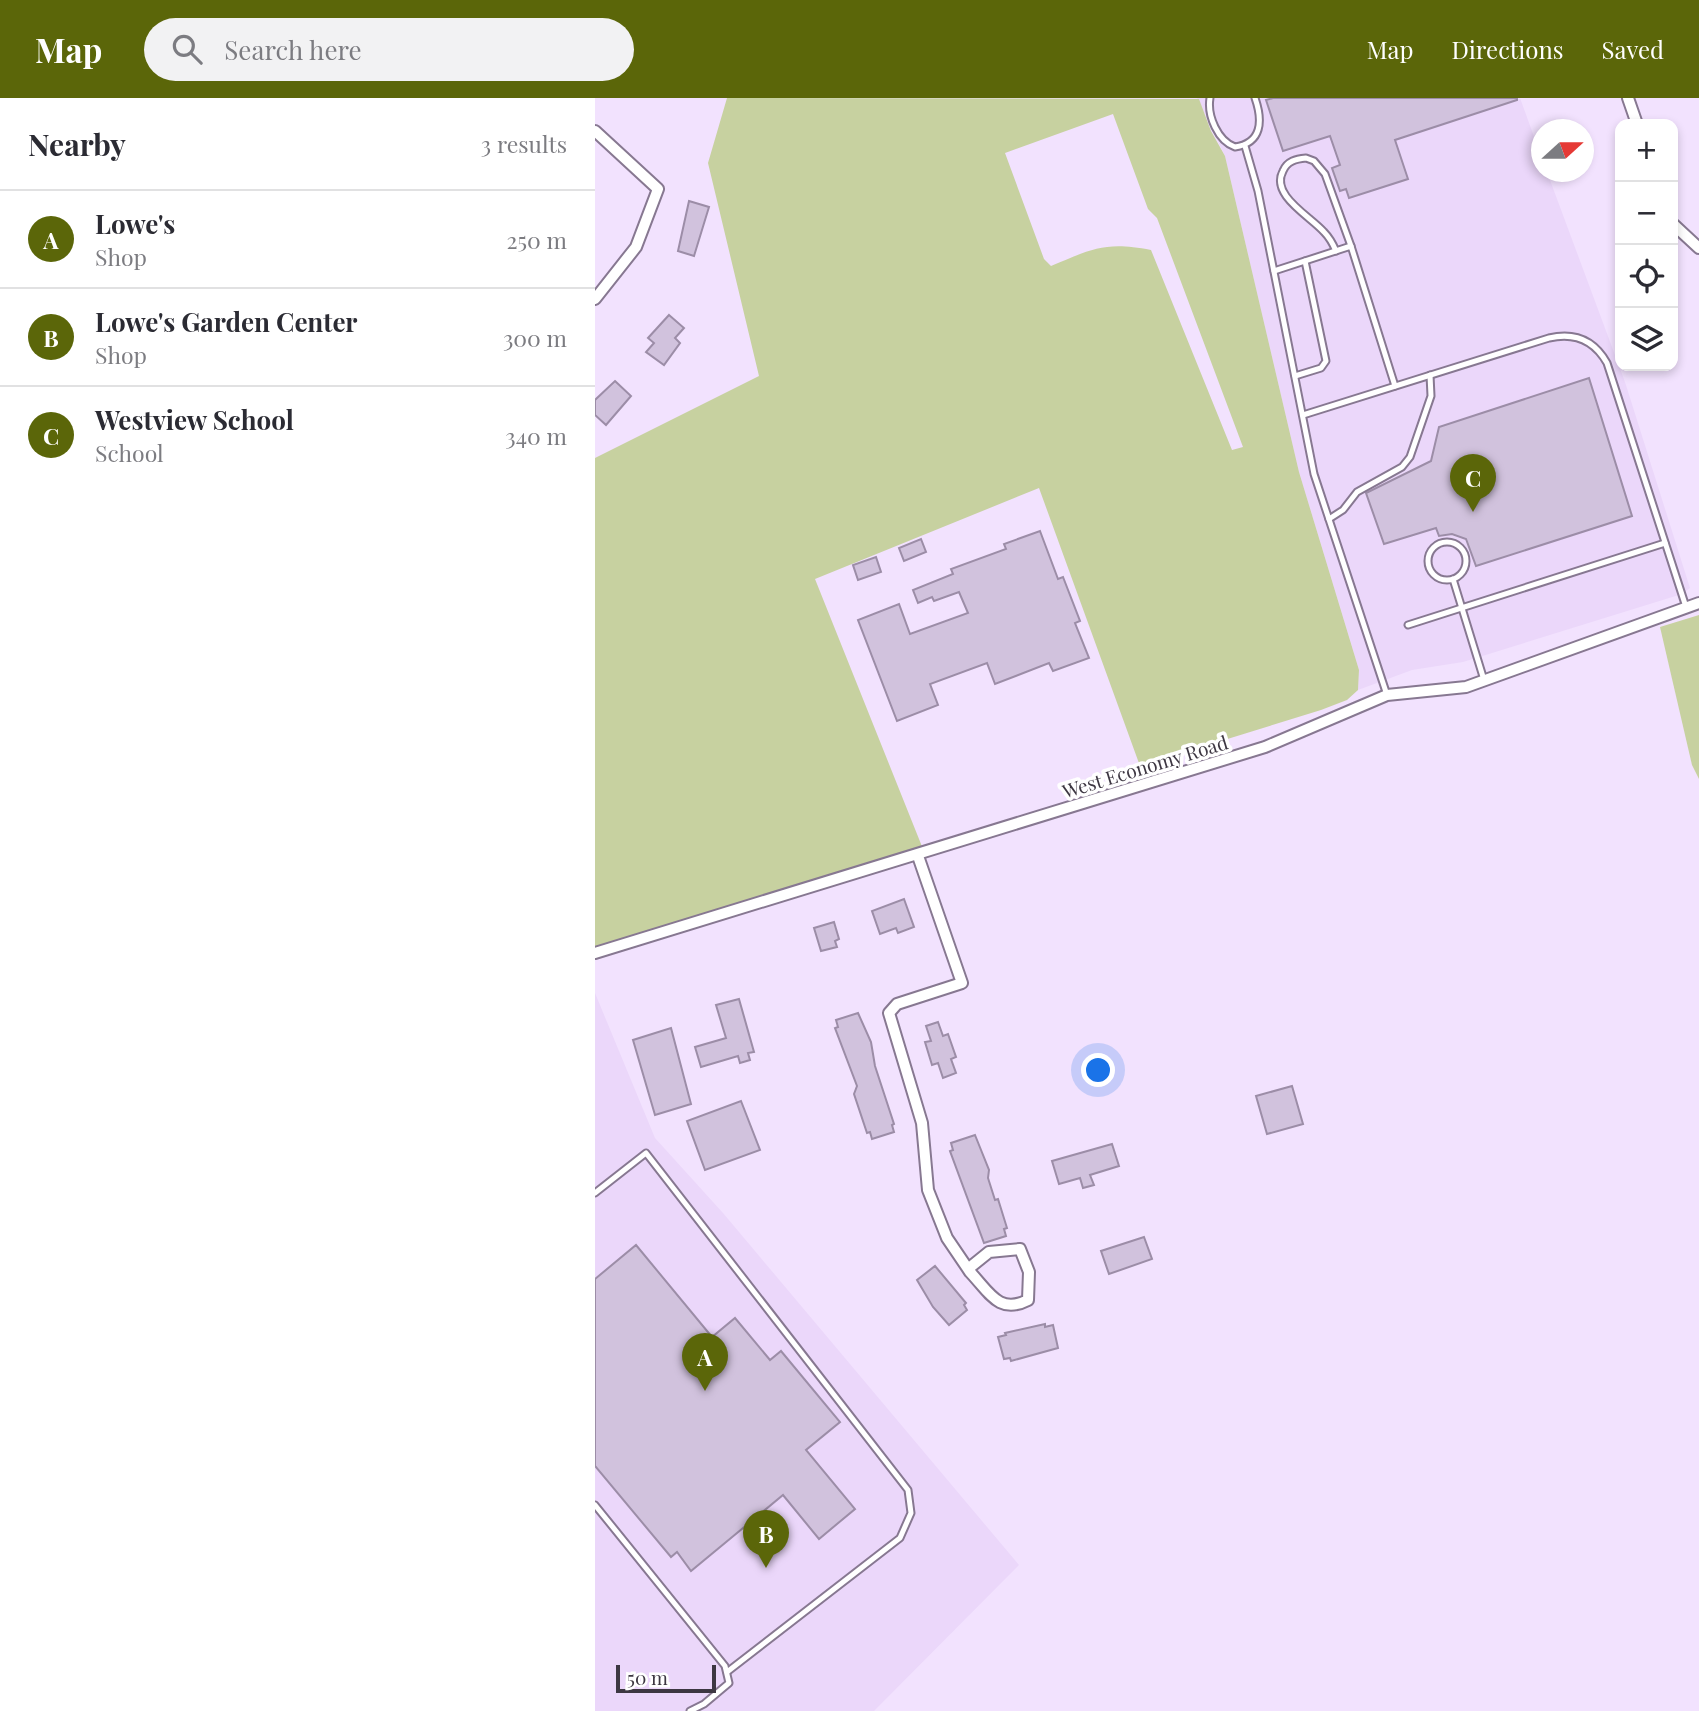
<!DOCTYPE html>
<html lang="en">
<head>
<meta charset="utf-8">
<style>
  :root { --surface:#fff; --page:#f2f2f3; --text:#2b2b33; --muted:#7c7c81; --line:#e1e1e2; --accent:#5b6609 }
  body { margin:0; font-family:"Playfair Display",serif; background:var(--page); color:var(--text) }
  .controls { position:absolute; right:21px; top:21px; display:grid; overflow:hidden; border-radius:14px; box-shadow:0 4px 10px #0003 }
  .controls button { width:63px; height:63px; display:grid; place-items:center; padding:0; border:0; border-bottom:2px solid var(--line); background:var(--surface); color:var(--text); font:35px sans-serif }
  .compass { position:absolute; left:936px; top:21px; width:63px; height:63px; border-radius:50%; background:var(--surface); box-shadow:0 4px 10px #0003; rotate:69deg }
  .scale { position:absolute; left:21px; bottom:18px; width:100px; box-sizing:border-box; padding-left:7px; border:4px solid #3d3742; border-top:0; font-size:19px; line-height:24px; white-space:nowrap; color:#3d3742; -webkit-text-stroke:5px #fff; paint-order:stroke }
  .you { position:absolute; left:504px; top:973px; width:24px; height:24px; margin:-18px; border:5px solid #fff; border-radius:50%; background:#1a73e8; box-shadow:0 0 0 10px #1a73e833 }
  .badge { display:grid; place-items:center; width:46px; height:46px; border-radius:50%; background:var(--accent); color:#fff; font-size:23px; font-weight:700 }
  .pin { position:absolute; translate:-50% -58px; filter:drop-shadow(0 2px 4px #0008) }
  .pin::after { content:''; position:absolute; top:37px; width:24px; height:21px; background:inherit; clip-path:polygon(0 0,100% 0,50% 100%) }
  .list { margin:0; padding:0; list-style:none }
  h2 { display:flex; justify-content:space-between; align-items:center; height:91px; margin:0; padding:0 28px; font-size:30px }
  h2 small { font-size:23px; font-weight:400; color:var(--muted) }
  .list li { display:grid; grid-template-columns:46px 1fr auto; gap:21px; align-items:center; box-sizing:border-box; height:98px; padding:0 28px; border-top:2px solid var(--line) }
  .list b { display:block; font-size:26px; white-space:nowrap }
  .list p { margin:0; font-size:23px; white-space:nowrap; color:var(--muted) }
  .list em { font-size:23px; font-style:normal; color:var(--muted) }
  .icon { flex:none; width:38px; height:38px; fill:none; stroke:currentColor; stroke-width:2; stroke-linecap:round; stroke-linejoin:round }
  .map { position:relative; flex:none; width:1104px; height:1613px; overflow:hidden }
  header { display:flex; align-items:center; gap:42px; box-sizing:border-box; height:98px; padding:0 35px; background:var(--accent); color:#fff }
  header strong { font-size:33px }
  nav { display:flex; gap:38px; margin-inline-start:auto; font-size:24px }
  .search { width:490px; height:63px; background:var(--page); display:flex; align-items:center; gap:18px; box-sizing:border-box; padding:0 24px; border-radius:38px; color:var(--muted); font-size:26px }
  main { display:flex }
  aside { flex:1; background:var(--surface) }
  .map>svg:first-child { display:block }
  .built { fill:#ebd7fa }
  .green { fill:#c7d1a0; fill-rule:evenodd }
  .building { fill:#d1c2dd; stroke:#9c8da7; stroke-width:2 }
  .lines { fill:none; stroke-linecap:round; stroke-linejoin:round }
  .service-casing { stroke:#877891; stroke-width:9 }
  .minor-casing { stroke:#877891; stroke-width:14 }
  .service { stroke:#fff; stroke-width:5 }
  .minor { stroke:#fff; stroke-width:10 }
  .labels { text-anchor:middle; stroke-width:7; stroke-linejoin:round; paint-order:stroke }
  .street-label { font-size:19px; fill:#3d3742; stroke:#fff }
</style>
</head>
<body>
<header>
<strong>Map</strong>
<div class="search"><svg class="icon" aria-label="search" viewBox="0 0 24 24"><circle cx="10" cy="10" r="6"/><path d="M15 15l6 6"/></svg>Search here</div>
<nav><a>Map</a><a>Directions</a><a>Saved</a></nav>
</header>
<main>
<aside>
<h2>Nearby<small>3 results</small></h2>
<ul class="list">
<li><span class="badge">A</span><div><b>Lowe's</b><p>Shop</p></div><em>250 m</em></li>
<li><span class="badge">B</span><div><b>Lowe's Garden Center</b><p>Shop</p></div><em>300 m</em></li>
<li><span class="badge">C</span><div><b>Westview School</b><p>School</p></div><em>340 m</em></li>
</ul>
</aside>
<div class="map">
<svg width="1104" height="1613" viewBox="0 0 1104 1613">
  <rect width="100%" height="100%" fill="#f2e2fe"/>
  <g class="built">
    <polygon points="602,0 925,0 946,58 946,74 952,74 1030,284 1095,490 1087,496 868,564 817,572 763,592 764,572 704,374 630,58"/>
    <polygon points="0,895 60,1040 128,1115 424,1467 279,1613 0,1613"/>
  </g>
  <g class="green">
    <path d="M132,0L604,1L616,33L630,58L704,374L764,572L763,592L752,602L726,612L545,668L444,390L220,481L330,756L0,855V360L164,278L113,65ZM518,16L553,111L562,120L648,349L637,352L556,152C510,143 497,151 456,168L449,161L410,55Z"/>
    <polygon points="1104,517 1104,681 1097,667 1065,529"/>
  </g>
  <g class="building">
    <polygon points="678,0 922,0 922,2 800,42 813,81 754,100 751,91 745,93 737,70 745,67 735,38 688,53 671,2"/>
    <polygon points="94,103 114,109 99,158 83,153"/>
    <polygon points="74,217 89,230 80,240 85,245 69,267 51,254 59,245 53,240"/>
    <polygon points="994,280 1037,418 881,468 871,441 857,436 844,438 841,430 789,446 771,395 836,363 844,329"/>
    <polygon points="20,283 36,298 11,327 0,317 0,302"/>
    <polygon points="445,433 463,481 468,479 485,523 480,525 494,560 458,573 454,565 400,586 392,565 335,586 343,607 302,623 263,522 304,506 315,536 373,515 364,494 339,503 337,499 323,505 318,492 358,476 356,471 411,451 409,446"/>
    <polygon points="326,441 331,454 309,463 304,450"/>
    <polygon points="281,459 286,474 263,482 258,467"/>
    <polygon points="309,801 319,829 303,835 301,830 285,836 277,813"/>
    <polygon points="239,824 244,841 240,843 242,849 226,853 219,830"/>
    <polygon points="144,901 159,954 153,955 155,962 145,965 143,958 106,969 100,949 131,940 121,907"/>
    <polygon points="263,915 276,944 280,968 299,1026 297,1027 299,1034 277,1041 275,1034 272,1035 259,996 262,988 240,930 243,929 241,922"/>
    <polygon points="343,924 348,938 353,936 361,959 356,961 361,975 348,980 343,965 337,967 330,944 336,943 331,928"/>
    <polygon points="76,930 96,1006 60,1017 38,942"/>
    <polygon points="697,988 708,1026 672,1036 661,998"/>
    <polygon points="146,1003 165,1052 110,1072 92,1023"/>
    <polygon points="380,1037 394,1072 393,1080 400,1102 403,1101 412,1130 409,1131 411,1138 389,1145 355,1053 358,1052 356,1045"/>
    <polygon points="517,1046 524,1068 495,1077 499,1087 488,1090 485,1080 464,1086 457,1063"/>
    <polygon points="549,1139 557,1161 514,1176 506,1153"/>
    <polygon points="41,1147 117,1239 140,1220 175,1262 186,1253 245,1324 211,1352 260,1411 224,1441 188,1397 96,1473 82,1454 76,1459 0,1368 0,1181"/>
    <polygon points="340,1168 371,1205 369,1207 372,1212 354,1227 338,1209 322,1182"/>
    <polygon points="450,1226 450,1229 458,1227 463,1250 416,1263 415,1260 409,1261 403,1239 411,1237 410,1235"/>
  </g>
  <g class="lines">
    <g class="service-casing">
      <g id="service">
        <path d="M615,0C612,18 623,43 640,49C667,45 668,23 660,0"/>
        <polyline points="650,48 663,93 719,376 792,597"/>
        <path d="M741,153C738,146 734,139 729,134C715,118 675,97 688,73C692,63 701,61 711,60L719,63L730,76L756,148"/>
        <polyline points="679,173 756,148 800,288"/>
        <polyline points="700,278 726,270 731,263 710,163"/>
        <path d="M708,317L954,240C980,234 999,242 1012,265L1091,509"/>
        <polyline points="734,421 748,412 762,394 807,369 815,359 836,298 835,277"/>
        <circle cx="852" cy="463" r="19"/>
        <polyline points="858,481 889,582"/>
        <polyline points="813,527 1070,445"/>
        <polyline points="0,1095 51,1055 313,1392 316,1415 305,1440 132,1574"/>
        <polyline points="0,1407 130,1568 134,1585 109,1606 95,1613"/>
      </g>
    </g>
    <g class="minor-casing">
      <g id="minor">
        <polyline points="1033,0 1042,26"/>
        <polyline points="0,33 63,91 41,149 0,201"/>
        <polyline points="1078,126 1104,150"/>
        <path d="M323,758L367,885L302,906L294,915L327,1025L333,1092L352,1140L373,1171L375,1174C394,1194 404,1217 433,1202L434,1174L425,1151L394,1154L373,1171"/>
        <polyline points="0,855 670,649 792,597 871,589 1104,505"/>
      </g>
    </g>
    <use href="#service" class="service"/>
    <use href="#minor" class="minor"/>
  </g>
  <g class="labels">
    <g class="street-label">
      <text transform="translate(550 669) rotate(-17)" y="7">West Economy Road</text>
    </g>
  </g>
</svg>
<div class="controls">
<button>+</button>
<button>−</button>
<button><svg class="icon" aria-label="locate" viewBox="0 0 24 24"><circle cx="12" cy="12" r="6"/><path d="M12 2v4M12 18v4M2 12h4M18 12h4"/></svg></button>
<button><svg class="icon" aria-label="layers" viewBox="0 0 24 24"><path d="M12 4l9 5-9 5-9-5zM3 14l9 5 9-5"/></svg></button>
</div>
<svg class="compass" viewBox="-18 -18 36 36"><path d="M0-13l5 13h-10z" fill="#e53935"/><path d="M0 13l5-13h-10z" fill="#7c7c81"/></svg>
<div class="scale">50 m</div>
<div class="you"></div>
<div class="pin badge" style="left:110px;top:1293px">A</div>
<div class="pin badge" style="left:171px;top:1470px">B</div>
<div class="pin badge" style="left:878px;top:414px">C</div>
</div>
</main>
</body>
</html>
